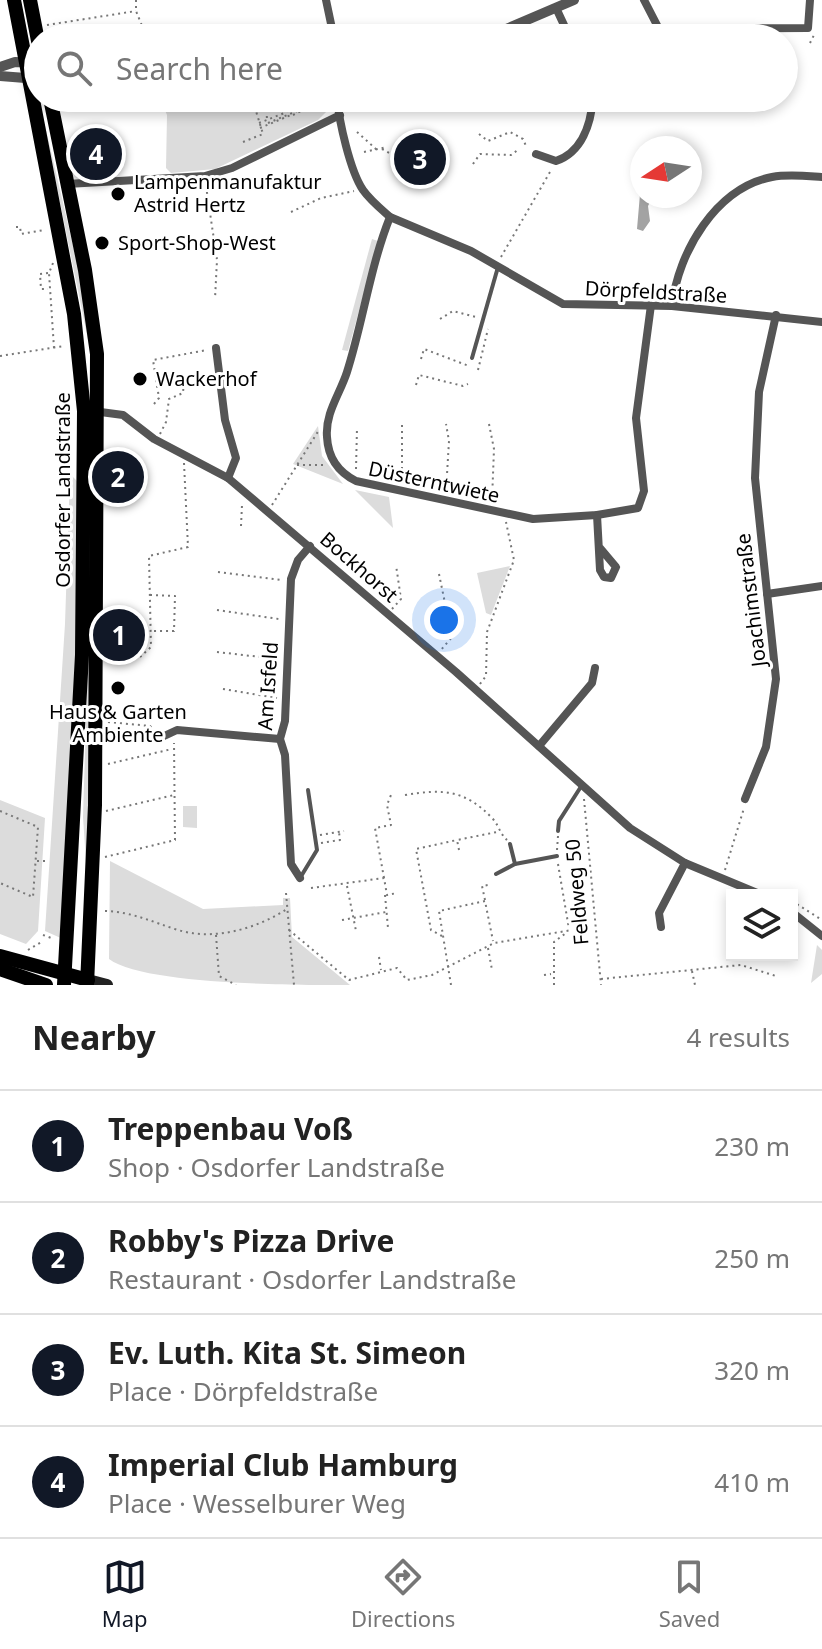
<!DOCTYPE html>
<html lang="en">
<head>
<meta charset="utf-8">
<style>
  :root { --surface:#fff; --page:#f2f2f2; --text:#222; --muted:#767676; --line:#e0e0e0; --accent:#111827 }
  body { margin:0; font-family:"Noto Sans",sans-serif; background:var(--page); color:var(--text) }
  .controls { position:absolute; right:24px; bottom:24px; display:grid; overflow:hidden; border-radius:0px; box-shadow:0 4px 12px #0003 }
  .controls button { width:72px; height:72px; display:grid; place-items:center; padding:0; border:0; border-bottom:2px solid var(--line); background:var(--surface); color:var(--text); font:40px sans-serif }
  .compass { position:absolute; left:630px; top:136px; width:72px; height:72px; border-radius:50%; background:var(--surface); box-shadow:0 4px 12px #0003; rotate:258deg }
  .you { position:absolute; left:444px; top:620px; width:28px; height:28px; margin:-20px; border:6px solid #fff; border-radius:50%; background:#1a73e8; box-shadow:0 0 0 12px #1a73e833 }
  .badge { display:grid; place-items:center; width:52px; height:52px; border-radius:50%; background:var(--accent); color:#fff; font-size:26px; font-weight:700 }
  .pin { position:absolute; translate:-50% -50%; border:4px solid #fff; box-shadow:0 2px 8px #0006 }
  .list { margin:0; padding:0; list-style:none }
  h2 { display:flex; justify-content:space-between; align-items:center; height:104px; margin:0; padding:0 32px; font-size:34px }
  h2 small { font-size:26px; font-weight:400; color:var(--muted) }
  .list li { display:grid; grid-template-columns:52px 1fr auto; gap:24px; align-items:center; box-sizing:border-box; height:112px; padding:0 32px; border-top:2px solid var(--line) }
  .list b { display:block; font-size:30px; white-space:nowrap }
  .list p { margin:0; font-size:26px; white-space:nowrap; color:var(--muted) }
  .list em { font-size:26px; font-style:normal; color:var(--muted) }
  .icon { flex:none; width:44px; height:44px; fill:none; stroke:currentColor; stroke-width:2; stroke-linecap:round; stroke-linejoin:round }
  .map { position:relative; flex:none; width:822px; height:985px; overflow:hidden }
  .search { position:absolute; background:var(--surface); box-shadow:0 4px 12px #0003; left:24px; right:24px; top:24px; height:88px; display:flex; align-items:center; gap:20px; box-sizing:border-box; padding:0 28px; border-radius:44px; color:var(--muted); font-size:30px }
  .sheet { height:552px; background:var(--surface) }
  nav { display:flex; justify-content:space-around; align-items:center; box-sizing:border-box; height:112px; border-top:2px solid var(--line); background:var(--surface); font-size:22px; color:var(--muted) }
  nav a { display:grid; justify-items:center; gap:4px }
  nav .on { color:var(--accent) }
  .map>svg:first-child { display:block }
  .green { fill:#dcdcdc }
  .water { fill:#a3a3a3 }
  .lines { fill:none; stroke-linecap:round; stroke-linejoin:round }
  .path { stroke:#777; stroke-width:2; stroke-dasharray:2 4; stroke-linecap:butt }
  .service { stroke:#555; stroke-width:4 }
  .minor { stroke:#555; stroke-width:8 }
  .tertiary { stroke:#555; stroke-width:10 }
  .secondary { stroke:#222; stroke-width:12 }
  .primary { stroke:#000; stroke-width:14 }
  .poi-dot { fill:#000; stroke:#fff; stroke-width:3 }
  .labels { text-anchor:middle; stroke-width:6; stroke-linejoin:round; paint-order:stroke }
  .poi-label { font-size:20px; fill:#000; stroke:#fff; text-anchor:start }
  .street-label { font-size:20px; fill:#000; stroke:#fff }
</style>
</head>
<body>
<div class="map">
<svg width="822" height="985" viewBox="0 0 822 985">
  <rect width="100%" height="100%" fill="#fff"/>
  <g class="green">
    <polygon points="160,98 327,98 330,108 318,120 215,169 171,173 166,168 167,115"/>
    <polygon points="40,104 85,297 89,345"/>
    <polygon points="372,239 378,241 348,351 342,350"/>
    <polygon points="318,426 322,456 343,484 293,464"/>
    <polygon points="70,474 79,483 80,564 63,939 45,931 65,624"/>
    <polygon points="355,490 389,497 393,528"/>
    <polygon points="510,566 491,615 486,613 477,573"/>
    <polygon points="90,594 89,834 86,862 83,817"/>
    <polygon points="0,800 45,818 38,931 26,944 0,934"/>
    <polygon points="183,806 197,806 197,828 183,827"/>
    <path d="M110,861L203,909L283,905V898H290L292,937L350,985C296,985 144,985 109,959Z"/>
    <polygon points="817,945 822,950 822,974 811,983"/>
  </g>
  <polygon class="water" points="640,194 653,196 648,206 650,221 643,231 637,229"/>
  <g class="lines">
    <g class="path">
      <polyline points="136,0 136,11 147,38"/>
      <polyline points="47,25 136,11"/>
      <polyline points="810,43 814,35"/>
      <polyline points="223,98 224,102"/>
      <polyline points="233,98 233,99"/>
      <polyline points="266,98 267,120"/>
      <polyline points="110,100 111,98"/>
      <polyline points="293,115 319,102"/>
      <polyline points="259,123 287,112"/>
      <polyline points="268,123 319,102 290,111"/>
      <polyline points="260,128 291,115"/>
      <polyline points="357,132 377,150"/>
      <polyline points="479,134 488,141 510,132 523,139 526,146"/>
      <polyline points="243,142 263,134 252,98"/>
      <polyline points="382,149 404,161"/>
      <polyline points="364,152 387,147"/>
      <polyline points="473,164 480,154 511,155 519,149"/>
      <polyline points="206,186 217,260 215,299"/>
      <polyline points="291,212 321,198 354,191"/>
      <polyline points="16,227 20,227 21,234 44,230"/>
      <polyline points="501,257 550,172"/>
      <polyline points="53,263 49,273 54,348"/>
      <polyline points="48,273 40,274 41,289 48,289"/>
      <polyline points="440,319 453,311 476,317"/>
      <polyline points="0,356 64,346"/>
      <polyline points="421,359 424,349 469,366"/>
      <polyline points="478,370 488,329"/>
      <polyline points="416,385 419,375 463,386 468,384"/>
      <polyline points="154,404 159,398 153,360 207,350"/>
      <polyline points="489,424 494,449 492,500"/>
      <polyline points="160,434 166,422 169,399 183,393 184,379"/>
      <polyline points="297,465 327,465"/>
      <polyline points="356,469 357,428"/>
      <polyline points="402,481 402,424"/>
      <polyline points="446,491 449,441 446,424"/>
      <polyline points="272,505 319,430"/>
      <polyline points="241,526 242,505"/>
      <polyline points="218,572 282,580"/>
      <polyline points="439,574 452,637 441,650"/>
      <polyline points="150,595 175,596 174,631 152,631"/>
      <polyline points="392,609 401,599 396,565"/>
      <polyline points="217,610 279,619"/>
      <polyline points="217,652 278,659"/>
      <polyline points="140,657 151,647 149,556 188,547 184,463"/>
      <polyline points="480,684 486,676 487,632 514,560 506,522"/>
      <polyline points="223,689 277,698"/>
      <polyline points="108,722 150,726 155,731"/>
      <polyline points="108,764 172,749"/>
      <path d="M405,795C442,789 465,789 493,819C499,826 500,834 507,840"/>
      <polyline points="584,799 601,985"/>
      <polyline points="0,811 38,827 33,897 0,883"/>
      <polyline points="106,811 174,795"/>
      <polyline points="320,835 344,831"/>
      <polyline points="321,843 340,840 339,832"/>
      <polyline points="459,850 457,840 497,832"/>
      <polyline points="557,850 558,836"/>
      <polyline points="105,857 175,840 174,743"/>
      <polyline points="37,861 47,861"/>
      <polyline points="558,864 569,929"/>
      <polyline points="725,870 744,808"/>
      <polyline points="384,878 375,828 391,825 387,805 391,795"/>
      <polyline points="347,886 356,931"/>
      <polyline points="311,888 384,878 387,895 397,893"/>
      <polyline points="771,892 778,895"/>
      <polyline points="286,893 294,985"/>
      <polyline points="385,895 388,928"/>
      <polyline points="485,900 482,886 488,885"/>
      <polyline points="792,901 822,920"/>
      <path d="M105,911C133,912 152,922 178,930C214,941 256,929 287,909"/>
      <polyline points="342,920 386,912"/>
      <polyline points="289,930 349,980 397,968 407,980 432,975 494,943 572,930"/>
      <polyline points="43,935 54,939"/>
      <polyline points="216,935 219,976 236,985"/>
      <polyline points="442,936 431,930 416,849 457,840"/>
      <polyline points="488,948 492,970"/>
      <polyline points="28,950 43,941"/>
      <polyline points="379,957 381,970"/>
      <polyline points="692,971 695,985"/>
      <polyline points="544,975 551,974"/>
      <polyline points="601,979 741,965 776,976"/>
      <polyline points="451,985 439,911 485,901 493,941"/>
      <polyline points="554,985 554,942 566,933"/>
    </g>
    <g class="service">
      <polyline points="472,358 498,267"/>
      <polyline points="558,831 559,821 582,785"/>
      <polyline points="510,844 515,864"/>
      <polyline points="496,874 515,864 557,856"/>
      <polyline points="300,878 317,850 308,790"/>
    </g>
    <g class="minor">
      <polyline points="326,0 334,38"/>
      <polyline points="644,0 659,29 670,29 808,28 810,0"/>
      <polyline points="557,10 570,38"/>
      <path d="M337,98C339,121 350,171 363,190C370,200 381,209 390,217L471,251L563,304L672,306L822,322"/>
      <path d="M536,154L556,161C582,152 591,124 593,98"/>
      <polyline points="67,184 205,176 232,168 340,115"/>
      <path d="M390,217C370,267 363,322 347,372C340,394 325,413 327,437C328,457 338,472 356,481L533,519L597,515L638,508L644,491L636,418L651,305"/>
      <path d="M672,306C678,252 716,188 772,177C788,174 806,176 822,177"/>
      <polyline points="216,348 225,420 236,458 228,478"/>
      <polyline points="93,411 123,415 154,439 228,478 456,672 630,828 685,863 762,895"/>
      <polyline points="597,515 600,570 604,577 611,578 616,567 600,548"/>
      <polyline points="767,594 822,586"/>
      <polyline points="162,737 177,730 280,739"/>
      <polyline points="539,746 592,683 595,668"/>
      <polyline points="745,799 766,747 776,679 755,478 759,392 776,315"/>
      <polyline points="300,878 291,864 285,755 280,739 285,721 291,579 298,560 310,546"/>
      <polyline points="792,912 822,936"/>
      <polyline points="661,927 659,913 685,863"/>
    </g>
    <g class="tertiary">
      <polyline points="485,38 574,0"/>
      <polyline points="0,67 15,62 38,63"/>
      <polyline points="0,76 38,79"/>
    </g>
    <polyline class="secondary" points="88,980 107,985"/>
    <g class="primary">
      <polyline points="14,0 74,314 84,411 82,655 64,985"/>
      <polyline points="30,0 38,41"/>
      <polyline points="50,98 85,270 97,354 95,805 87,985"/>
      <polyline points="0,956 88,980"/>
      <polyline points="0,969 46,985"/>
    </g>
  </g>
  <g class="poi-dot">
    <circle cx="118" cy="194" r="8"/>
    <circle cx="102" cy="243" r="8"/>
    <circle cx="140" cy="379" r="8"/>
    <circle cx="118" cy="688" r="8"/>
  </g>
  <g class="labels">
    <g class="poi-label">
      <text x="134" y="189">Lampenmanufaktur<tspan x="134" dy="23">Astrid Hertz</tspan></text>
      <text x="118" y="250">Sport-Shop-West</text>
      <text x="156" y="386">Wackerhof</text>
      <text x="118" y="719" text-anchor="middle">Haus &amp; Garten<tspan x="118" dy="23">Ambiente</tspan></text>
    </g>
    <g class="street-label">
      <text transform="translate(656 292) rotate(3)" y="7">Dörpfeldstraße</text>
      <text transform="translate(434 482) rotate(12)" y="7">Düsterntwiete</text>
      <text transform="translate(63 490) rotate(-90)" y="7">Osdorfer Landstraße</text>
      <text transform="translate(359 567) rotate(41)" y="7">Bockhorst</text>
      <text transform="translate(751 600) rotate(-97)" y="7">Joachimstraße</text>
      <text transform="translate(268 686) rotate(-86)" y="7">Am Isfeld</text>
      <text transform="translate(577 892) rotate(-95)" y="7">Feldweg 50</text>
    </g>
  </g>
</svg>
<div class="controls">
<button><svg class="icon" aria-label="layers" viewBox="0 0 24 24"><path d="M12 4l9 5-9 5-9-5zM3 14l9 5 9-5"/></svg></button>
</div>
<svg class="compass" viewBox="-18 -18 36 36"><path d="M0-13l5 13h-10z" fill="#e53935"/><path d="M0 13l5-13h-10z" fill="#767676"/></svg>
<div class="you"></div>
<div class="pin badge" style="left:119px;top:635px">1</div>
<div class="pin badge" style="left:118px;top:477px">2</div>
<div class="pin badge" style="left:420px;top:159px">3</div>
<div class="pin badge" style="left:96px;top:154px">4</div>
<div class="search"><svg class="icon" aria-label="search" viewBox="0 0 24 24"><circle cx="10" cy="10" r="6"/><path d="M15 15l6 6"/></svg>Search here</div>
</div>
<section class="sheet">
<h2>Nearby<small>4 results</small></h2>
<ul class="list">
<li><span class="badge">1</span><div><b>Treppenbau Voß</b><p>Shop · Osdorfer Landstraße</p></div><em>230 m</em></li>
<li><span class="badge">2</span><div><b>Robby's Pizza Drive</b><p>Restaurant · Osdorfer Landstraße</p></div><em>250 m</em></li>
<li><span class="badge">3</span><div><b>Ev. Luth. Kita St. Simeon</b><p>Place · Dörpfeldstraße</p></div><em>320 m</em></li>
<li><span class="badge">4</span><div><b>Imperial Club Hamburg</b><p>Place · Wesselburer Weg</p></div><em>410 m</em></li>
</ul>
</section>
<nav>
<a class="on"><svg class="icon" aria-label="map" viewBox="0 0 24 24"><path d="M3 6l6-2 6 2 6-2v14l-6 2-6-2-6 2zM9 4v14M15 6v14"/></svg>Map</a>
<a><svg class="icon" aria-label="directions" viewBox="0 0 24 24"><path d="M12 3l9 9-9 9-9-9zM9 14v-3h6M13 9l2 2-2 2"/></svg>Directions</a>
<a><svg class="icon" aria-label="saved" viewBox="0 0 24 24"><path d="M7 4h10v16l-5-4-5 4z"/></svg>Saved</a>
</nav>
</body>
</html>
